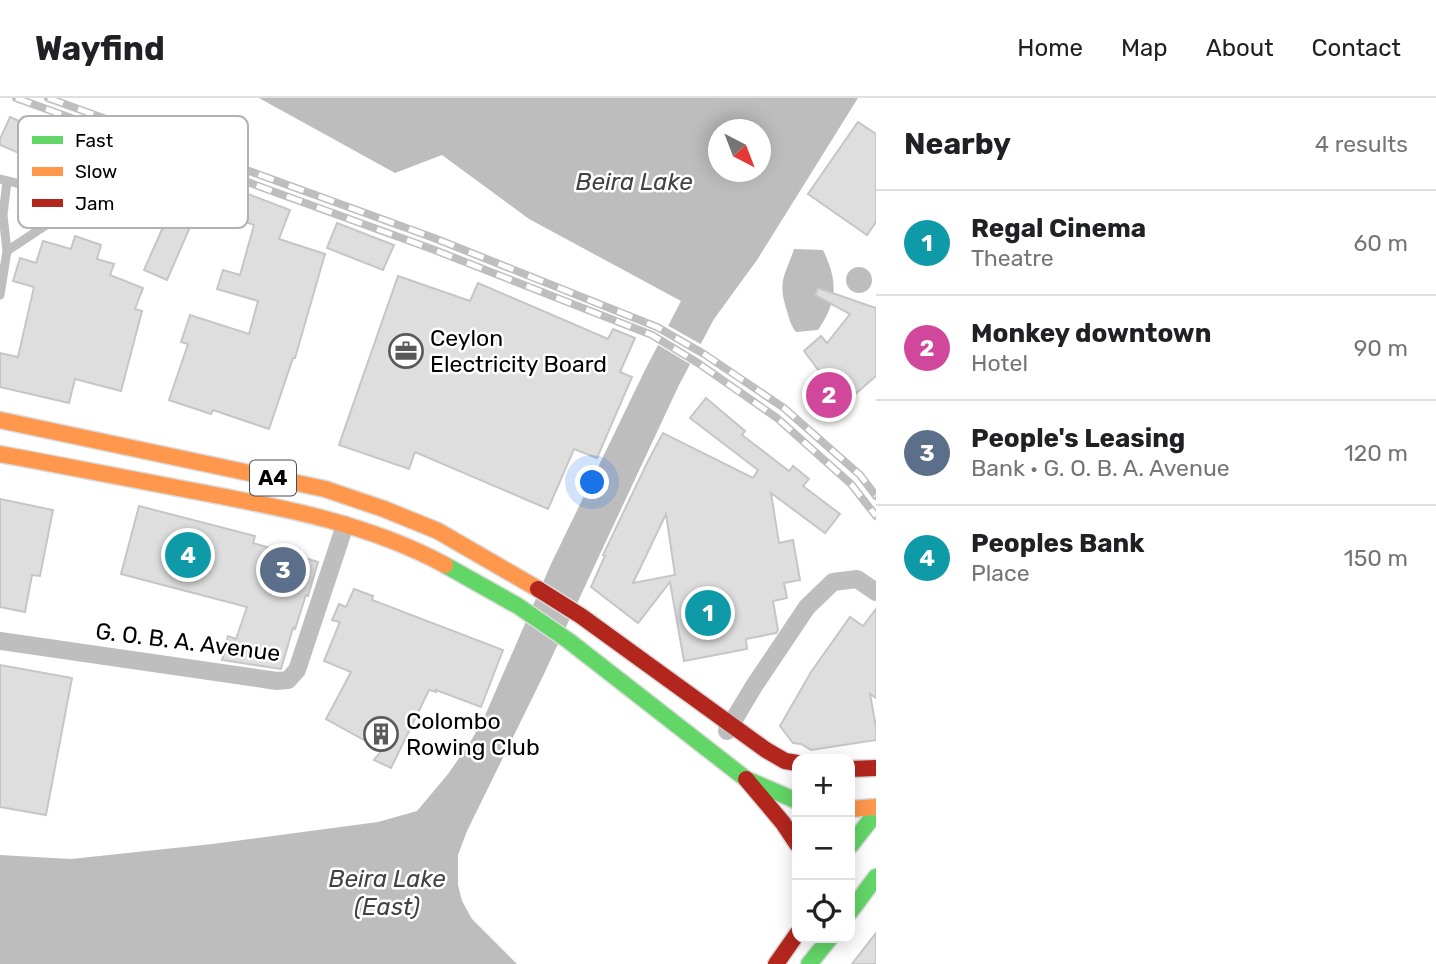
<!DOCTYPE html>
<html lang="en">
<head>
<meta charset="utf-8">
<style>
  :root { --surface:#fff; --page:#f2f2f2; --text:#202124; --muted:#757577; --line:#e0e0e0; --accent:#7c3aed }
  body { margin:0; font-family:Rubik,sans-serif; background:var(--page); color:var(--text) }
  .controls { position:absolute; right:21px; bottom:21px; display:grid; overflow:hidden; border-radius:14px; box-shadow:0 4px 18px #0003 }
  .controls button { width:63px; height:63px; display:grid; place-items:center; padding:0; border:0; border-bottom:2px solid var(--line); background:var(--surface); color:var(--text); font:35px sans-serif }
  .compass { position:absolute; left:708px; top:21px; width:63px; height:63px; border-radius:50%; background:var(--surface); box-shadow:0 4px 18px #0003; rotate:138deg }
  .you { position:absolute; left:593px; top:385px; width:24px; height:24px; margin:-18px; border:5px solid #fff; border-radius:50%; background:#1a73e8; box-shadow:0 0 0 10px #1a73e833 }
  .badge { display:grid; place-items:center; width:46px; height:46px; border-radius:50%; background:var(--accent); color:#fff; font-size:23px; font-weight:700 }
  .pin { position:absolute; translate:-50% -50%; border:4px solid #fff; box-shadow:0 2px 7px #0006 }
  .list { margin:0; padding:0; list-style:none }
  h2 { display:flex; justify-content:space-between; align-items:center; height:91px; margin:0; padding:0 28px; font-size:30px }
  h2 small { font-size:23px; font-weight:400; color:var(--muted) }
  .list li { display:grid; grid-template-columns:46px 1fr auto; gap:21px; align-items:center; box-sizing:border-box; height:105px; padding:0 28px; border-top:2px solid var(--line) }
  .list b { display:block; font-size:26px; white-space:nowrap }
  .list p { margin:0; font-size:23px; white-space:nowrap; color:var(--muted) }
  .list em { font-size:23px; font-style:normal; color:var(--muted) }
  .icon { flex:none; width:38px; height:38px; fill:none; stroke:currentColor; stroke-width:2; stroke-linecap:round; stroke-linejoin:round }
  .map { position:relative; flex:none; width:876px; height:866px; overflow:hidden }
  header { display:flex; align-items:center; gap:42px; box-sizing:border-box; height:98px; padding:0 35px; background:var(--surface); border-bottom:2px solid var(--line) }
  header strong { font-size:33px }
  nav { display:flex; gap:38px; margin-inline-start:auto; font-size:24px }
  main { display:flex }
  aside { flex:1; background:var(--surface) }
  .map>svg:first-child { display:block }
  .water { fill:#bdbdbd; fill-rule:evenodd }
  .pier { fill:#fff }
  .building { fill:#dedede; stroke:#c6c6c6; stroke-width:2; fill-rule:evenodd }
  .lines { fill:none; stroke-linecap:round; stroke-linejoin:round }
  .fast-casing { stroke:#dbdbdb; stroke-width:19 }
  .slow-casing { stroke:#dbdbdb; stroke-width:19 }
  .jam-casing { stroke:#dbdbdb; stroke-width:19 }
  .lane { stroke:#bebebe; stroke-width:9 }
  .street { stroke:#bebebe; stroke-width:18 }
  .fast { stroke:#63d668; stroke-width:16 }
  .slow { stroke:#ff974d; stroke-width:16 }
  .jam { stroke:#b3261e; stroke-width:16 }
  .rail-casing { stroke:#bebebe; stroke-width:8 }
  .rail { stroke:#fff; stroke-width:5; stroke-dasharray:16; stroke-linecap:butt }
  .labels { text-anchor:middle; stroke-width:5; stroke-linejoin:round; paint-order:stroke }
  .shield { fill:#fff; stroke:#4c4c4c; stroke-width:2 }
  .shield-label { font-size:21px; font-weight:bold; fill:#000 }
  .poi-label { font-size:23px; fill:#000; stroke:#fff; text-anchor:start }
  .street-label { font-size:23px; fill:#000; stroke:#fff }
  .water-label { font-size:24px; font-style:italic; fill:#424242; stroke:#fff }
  .key { fill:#fff; stroke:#b2b2b2; stroke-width:2 }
  .key-label { font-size:19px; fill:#000 }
</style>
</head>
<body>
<header>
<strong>Wayfind</strong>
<nav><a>Home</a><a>Map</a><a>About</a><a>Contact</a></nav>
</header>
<main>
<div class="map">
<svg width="876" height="866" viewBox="0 0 876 866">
  <rect width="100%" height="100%" fill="#fff"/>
  <g class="water">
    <path d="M259,0H858L757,162L714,221L679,287L544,576L467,733L458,757V787L462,803L472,821L517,866H0V757L71,761L212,746L378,724L417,713L448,676L469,646L483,622L551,466L646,270L681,203L529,121L442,57L395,75ZM718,32H760V74H718Z"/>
    <path d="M794,151L823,152C838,183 838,203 818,232L796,234C791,228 789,220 787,213C777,183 785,178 794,151Z"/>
    <circle cx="859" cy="182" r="13"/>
  </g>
  <polygon class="pier" points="665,226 704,248 693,268 655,245"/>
  <g class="building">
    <polygon points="10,19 108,62 112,52 219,94 222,86 290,112 279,141 325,156 295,260 293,260 269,331 213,312 211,316 169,302 188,246 181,244 190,217 249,236 258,203 217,191 223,172 240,177 254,127 200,106 167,182 144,172 171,111 86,77 84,83 0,47 0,41"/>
    <polygon points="858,24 876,36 876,124 867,137 808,96"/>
    <polygon points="337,125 394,147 383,172 327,150"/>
    <polygon points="75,138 101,147 97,161 114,166 110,177 143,190 135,211 142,213 121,293 75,281 69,305 0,289 0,255 18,259 34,189 13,183 20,160 36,165 43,143 71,151"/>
    <polygon points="398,178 470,203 478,185 608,241 613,231 635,240 620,274 632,279 597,360 574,351 548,411 415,354 409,371 339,347"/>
    <polygon points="818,190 876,210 876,278 846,304 834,290 828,296 816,281 822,277 804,253 821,238 827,245 850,216 815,197"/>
    <path d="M706,300L745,333L742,337L789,373L793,368L809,381L803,388L840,416L825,435L771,395L779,445L793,442L800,482L784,485L787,500L773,503L778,532L776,535L746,541L747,551L684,563L670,484L638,525L591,489L605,458L603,457L648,363L663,335L753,380L758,372L690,320ZM666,416L675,477L633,485Z"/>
    <polygon points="0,401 53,412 40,478 32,477 25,514 0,509"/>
    <polygon points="139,408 255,438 253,445 318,464 308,498 306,497 295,531 293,530 281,571 222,562 228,538 236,541 247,509 121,476"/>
    <polygon points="354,491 373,498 372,502 503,552 481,609 436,592 436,594 429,592 391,670 374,662 382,652 326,621 351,574 324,563 340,524 332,522 339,506 346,509"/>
    <polygon points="876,511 876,600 870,596 876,629 876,642 811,652 801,646 793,645 780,628 811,574 850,519 863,528"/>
    <polygon points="0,567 72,580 46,717 0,709"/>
    <polygon points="876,835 876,866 852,866"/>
  </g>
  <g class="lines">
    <g class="fast-casing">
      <g id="fast">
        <polyline points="445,467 518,508 569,543 746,681 797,703"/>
        <polyline points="850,748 876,715"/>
        <polyline points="850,814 876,779"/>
        <polyline points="809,866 830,840"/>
      </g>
    </g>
    <g class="slow-casing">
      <g id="slow">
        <polyline points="0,322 325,391 384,411 438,433 538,491"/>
        <path d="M0,356C65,368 130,381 194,393C279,409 368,425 445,467"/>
        <polyline points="850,711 876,709"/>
      </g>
    </g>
    <g class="jam-casing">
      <g id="jam">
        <polyline points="538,491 581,518 766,652 785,663 797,665"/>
        <polyline points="850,671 876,670"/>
        <polyline points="746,681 783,725 797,746"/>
        <polyline points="776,866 797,836"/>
      </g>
    </g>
    <g class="lane">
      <polyline points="0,81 87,102"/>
      <polyline points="7,153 46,127 62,97"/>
      <polyline points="0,197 7,153 3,117 7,83"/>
    </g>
    <g class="street">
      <polyline points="0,543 277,583 288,582 297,572 345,427"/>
      <polyline points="727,633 754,588 807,509 833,484 857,481 876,494"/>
    </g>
    <use href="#fast" class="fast"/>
    <use href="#slow" class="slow"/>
    <use href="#jam" class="jam"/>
    <g class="rail-casing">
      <g id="rail">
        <polyline points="16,0 432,151 652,237 698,265 777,320 851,386 876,418"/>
        <polyline points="48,0 434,140 657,229 704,256 784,310 860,377 876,398"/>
      </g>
    </g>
    <use href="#rail" class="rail"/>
  </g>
  <defs>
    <g id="office-ring" transform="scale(1.75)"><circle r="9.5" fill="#fff" stroke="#595959" stroke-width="1.5"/><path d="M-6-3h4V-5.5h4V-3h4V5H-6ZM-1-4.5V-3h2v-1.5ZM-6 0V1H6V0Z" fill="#595959"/></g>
    <g id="building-ring" transform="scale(1.75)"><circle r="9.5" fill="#fff" stroke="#595959" stroke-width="1.5"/><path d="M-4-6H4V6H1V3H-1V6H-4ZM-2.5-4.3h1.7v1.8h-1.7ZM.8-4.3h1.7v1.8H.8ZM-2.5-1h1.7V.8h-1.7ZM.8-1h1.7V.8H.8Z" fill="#595959"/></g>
  </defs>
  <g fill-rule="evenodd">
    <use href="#office-ring" x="406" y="253"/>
    <use href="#building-ring" x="381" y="636"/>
  </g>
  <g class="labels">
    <rect class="shield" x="250" y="362.5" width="46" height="35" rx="5"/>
    <g class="shield-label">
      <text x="273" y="387">A4</text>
    </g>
    <g class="poi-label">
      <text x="430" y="248">Ceylon<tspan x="430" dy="26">Electricity Board</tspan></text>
      <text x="406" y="631">Colombo<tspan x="406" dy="26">Rowing Club</tspan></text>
    </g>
    <g class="street-label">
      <text transform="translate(188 544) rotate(7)" y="8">G. O. B. A. Avenue</text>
    </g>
    <g class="water-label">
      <text x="634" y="92">Beira Lake</text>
      <text x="387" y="789">Beira Lake<tspan x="387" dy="28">(East)</tspan></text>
    </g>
  </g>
  <rect x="18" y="18" width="230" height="112" rx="10" class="key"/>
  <rect x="32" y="38" width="31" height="8" fill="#63d668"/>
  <rect x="32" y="69" width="31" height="9" fill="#ff974d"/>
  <rect x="32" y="101" width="31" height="8" fill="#b3261e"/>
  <g class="key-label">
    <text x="75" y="49">Fast</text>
    <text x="75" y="80">Slow</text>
    <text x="75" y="112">Jam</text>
  </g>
</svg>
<div class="controls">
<button>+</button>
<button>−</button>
<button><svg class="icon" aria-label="locate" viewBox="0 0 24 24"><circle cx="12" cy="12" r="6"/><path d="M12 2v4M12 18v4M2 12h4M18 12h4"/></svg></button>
</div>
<svg class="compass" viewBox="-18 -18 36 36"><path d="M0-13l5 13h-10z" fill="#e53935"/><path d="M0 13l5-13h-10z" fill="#757577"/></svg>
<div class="you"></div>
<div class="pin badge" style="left:708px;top:515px;background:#0f9aa8">1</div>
<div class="pin badge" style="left:829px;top:297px;background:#d1479c">2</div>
<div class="pin badge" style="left:283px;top:472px;background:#5c6f8a">3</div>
<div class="pin badge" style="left:188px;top:457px;background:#0f9aa8">4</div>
</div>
<aside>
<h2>Nearby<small>4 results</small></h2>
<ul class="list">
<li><span class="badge" style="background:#0f9aa8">1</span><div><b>Regal Cinema</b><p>Theatre</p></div><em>60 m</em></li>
<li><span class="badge" style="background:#d1479c">2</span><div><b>Monkey downtown</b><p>Hotel</p></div><em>90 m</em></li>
<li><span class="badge" style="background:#5c6f8a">3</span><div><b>People's Leasing</b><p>Bank · G. O. B. A. Avenue</p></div><em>120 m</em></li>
<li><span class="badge" style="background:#0f9aa8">4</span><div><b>Peoples Bank</b><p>Place</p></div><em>150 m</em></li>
</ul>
</aside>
</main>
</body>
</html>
